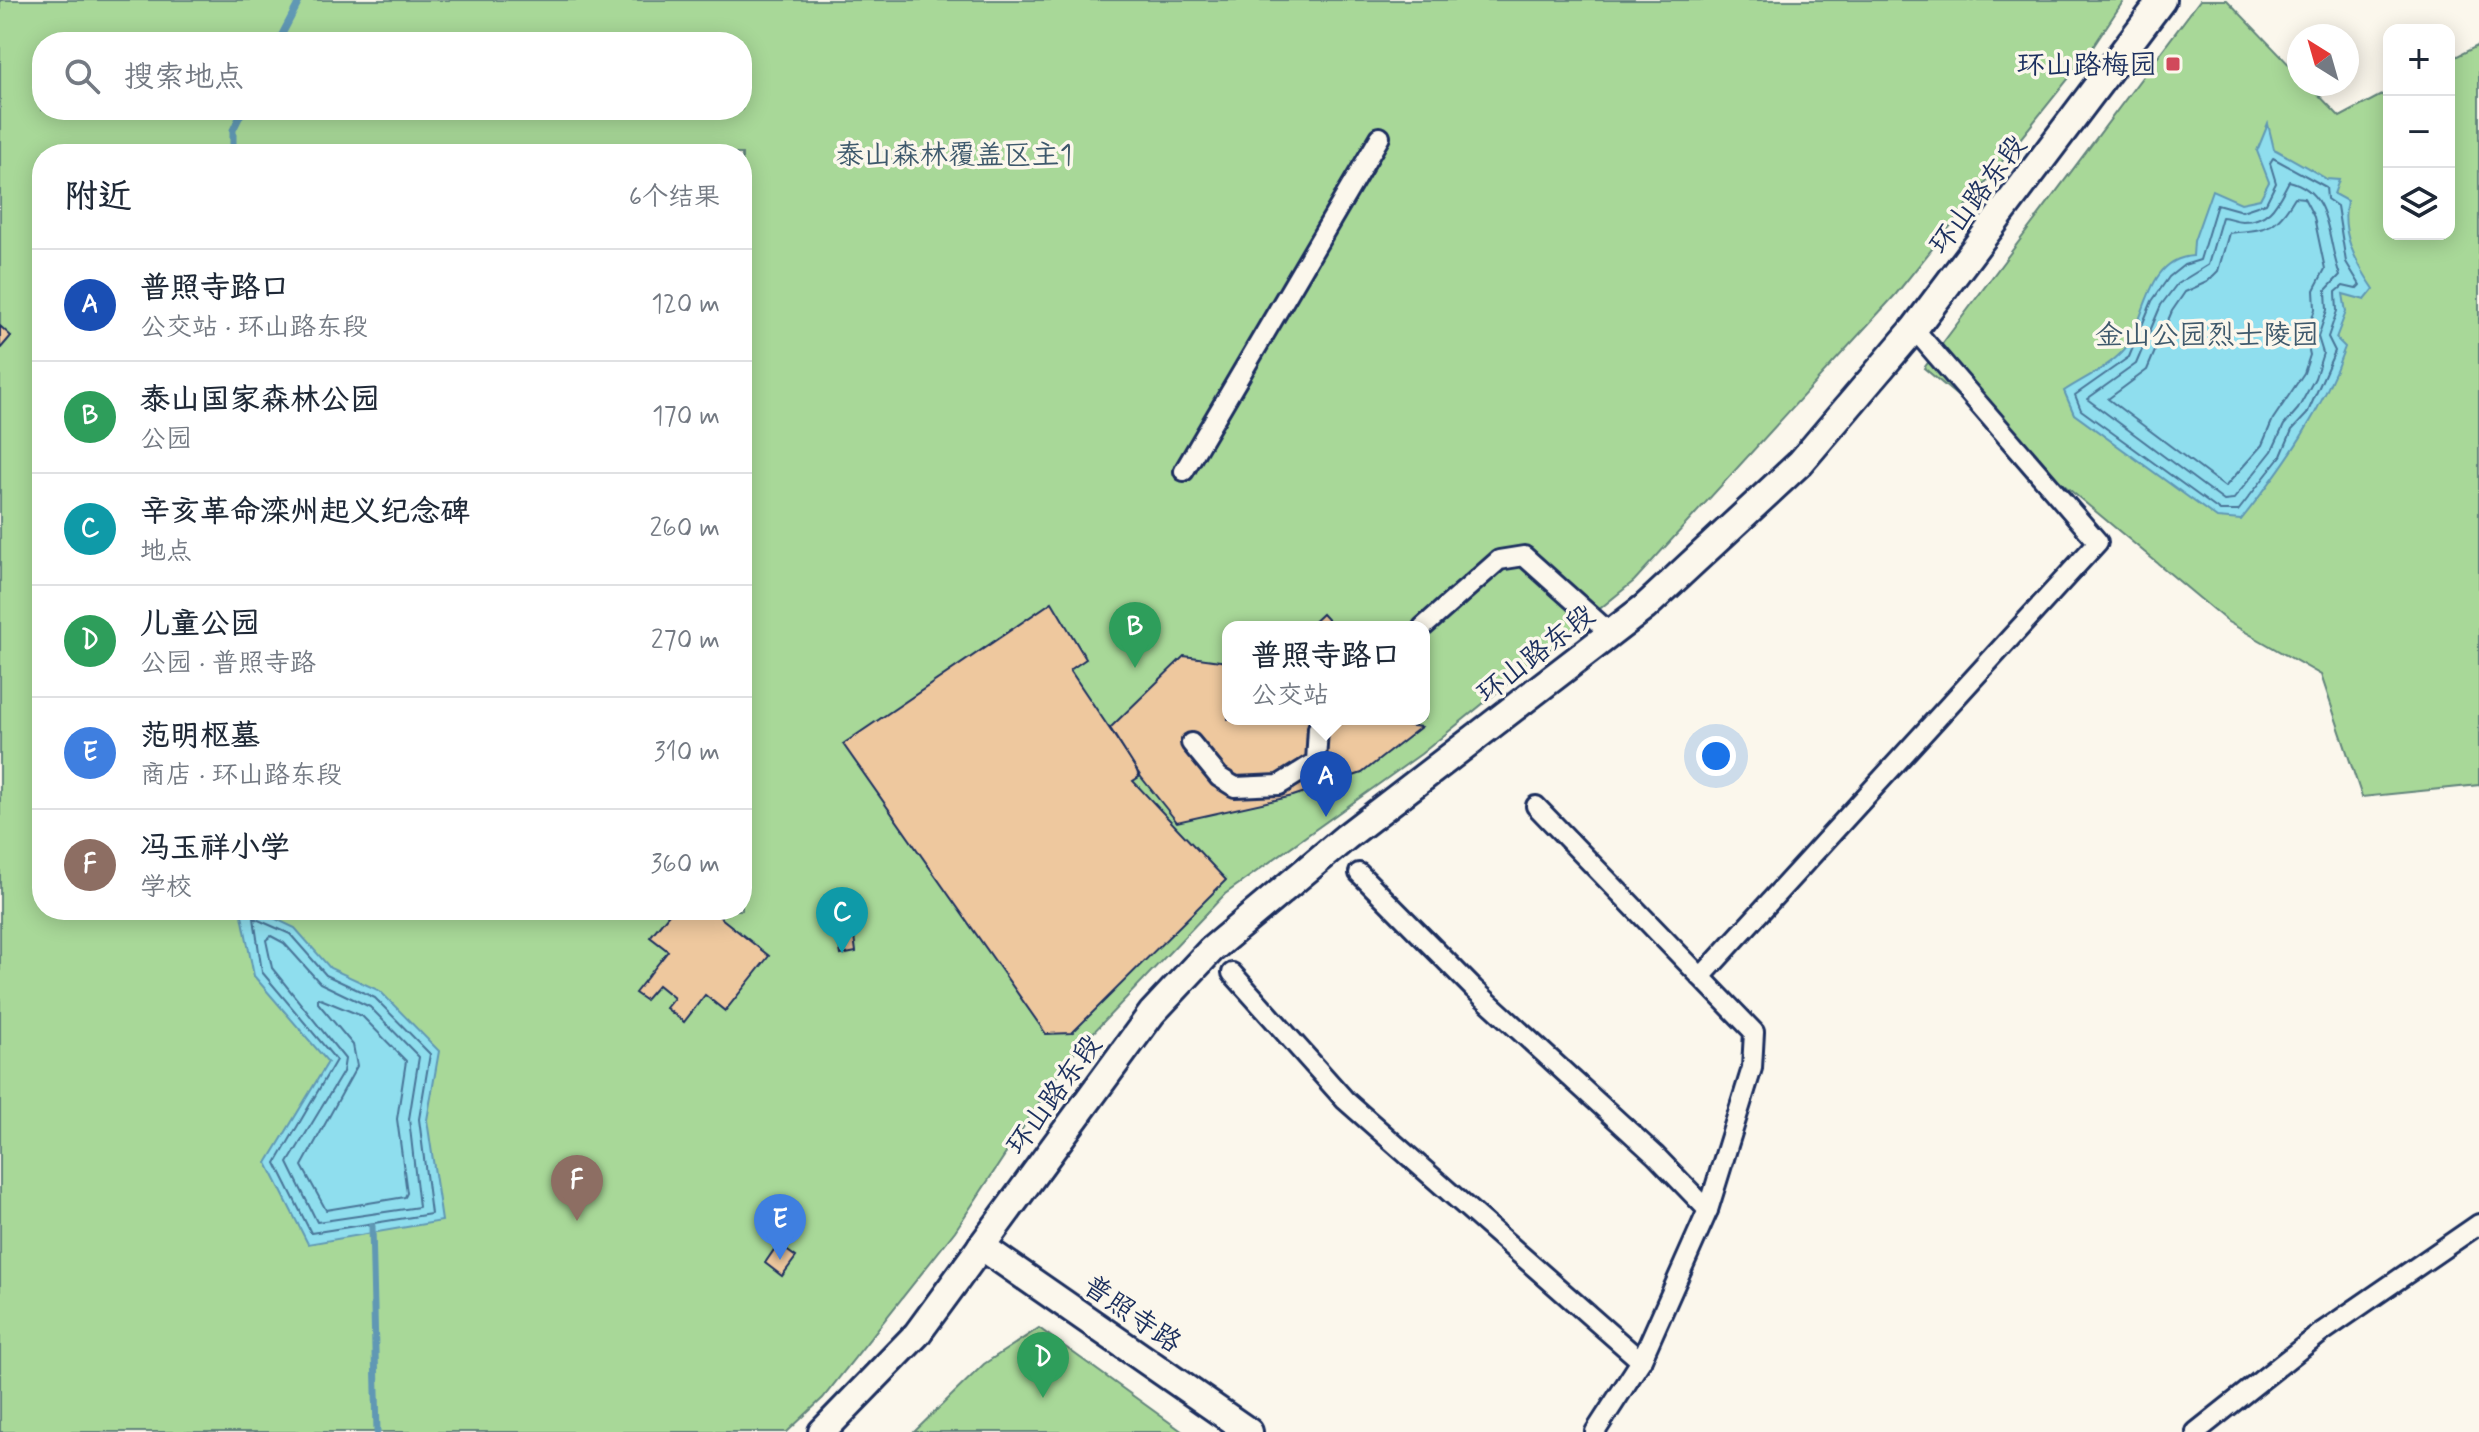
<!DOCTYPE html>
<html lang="zh">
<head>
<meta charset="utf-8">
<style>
  :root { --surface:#fff; --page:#f6f6f7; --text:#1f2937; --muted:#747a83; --line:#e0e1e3; --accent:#d1495b }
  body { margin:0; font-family:Mynerve,"LXGW WenKai TC",sans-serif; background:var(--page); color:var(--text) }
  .controls { position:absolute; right:24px; top:24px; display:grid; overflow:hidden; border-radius:16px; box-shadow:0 4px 20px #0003 }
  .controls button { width:72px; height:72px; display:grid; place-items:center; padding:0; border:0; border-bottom:2px solid var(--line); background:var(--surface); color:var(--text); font:40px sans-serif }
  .compass { position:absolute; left:2287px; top:24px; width:72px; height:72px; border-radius:50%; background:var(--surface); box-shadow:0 4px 20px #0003; rotate:323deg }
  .you { position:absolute; left:1716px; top:756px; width:28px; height:28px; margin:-20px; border:6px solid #fff; border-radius:50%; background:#1a73e8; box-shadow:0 0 0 12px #1a73e833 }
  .badge { display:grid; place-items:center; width:52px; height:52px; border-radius:50%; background:var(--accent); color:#fff; font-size:26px; font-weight:700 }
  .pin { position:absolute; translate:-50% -66px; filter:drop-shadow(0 2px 4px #0008) }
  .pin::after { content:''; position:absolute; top:42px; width:28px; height:24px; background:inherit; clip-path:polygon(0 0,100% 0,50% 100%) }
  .popup { position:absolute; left:1222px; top:621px; width:208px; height:104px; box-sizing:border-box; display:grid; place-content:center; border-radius:16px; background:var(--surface); filter:drop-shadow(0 2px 6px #0005); font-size:26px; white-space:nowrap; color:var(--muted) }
  .popup b { font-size:30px; color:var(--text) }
  .popup::after { content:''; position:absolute; left:50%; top:100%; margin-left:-16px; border:16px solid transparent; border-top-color:var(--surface) }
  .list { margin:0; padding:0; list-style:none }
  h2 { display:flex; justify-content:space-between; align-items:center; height:104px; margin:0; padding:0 32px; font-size:34px }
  h2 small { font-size:26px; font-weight:400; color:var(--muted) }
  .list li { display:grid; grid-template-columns:52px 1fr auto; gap:24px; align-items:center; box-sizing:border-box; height:112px; padding:0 32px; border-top:2px solid var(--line) }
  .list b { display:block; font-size:30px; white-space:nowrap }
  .list p { margin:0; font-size:26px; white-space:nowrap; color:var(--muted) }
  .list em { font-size:26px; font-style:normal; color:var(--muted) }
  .icon { flex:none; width:44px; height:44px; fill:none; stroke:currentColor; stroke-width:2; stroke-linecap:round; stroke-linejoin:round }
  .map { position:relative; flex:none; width:2479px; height:1432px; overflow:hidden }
  .search { position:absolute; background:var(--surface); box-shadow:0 4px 20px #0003; left:32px; top:32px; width:720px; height:88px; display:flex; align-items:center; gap:20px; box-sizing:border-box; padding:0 28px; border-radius:32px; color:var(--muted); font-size:30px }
  .panel { position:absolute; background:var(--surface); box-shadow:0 4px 20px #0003; left:32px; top:144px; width:720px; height:776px; border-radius:32px }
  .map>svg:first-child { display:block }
  .green { fill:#a8d898; stroke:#62847b; stroke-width:2; fill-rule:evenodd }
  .water { fill:#8fdeee; stroke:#6198b4; stroke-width:2 }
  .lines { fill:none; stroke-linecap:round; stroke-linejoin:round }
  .shore { stroke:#497598; stroke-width:2 }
  .stream { stroke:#6198b4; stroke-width:7 }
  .building { fill:#eec89e; stroke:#1b2f5e; stroke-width:2 }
  .street-casing { stroke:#1b2f5e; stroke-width:24 }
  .secondary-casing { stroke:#1b2f5e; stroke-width:32 }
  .street { stroke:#fbf7ec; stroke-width:18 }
  .secondary { stroke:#fbf7ec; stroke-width:26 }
  .poi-dot { fill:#d1495b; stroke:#fbf7ec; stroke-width:3 }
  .labels { text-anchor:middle; stroke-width:7; stroke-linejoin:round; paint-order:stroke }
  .poi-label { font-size:28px; fill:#1b2f5e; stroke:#fbf7ec; text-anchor:end }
  .park-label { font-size:28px; fill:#3e596c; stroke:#fbf7ec }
  .street-label { font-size:28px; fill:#1b2f5e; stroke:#fbf7ec }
</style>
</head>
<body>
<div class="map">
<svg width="2479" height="1432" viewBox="0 0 2479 1432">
  <rect width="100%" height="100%" fill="#fbf7ec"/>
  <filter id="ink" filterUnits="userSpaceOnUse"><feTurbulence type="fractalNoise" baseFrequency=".0125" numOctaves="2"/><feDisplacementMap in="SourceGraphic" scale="16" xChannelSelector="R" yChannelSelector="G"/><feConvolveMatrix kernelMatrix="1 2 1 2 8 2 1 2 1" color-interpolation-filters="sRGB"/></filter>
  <g filter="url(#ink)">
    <g class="green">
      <path d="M0,0H2124L2089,53L1896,294L1634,581L1421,754L1225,894L1068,1059L955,1231L823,1398L787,1432H0ZM42,42H742V110H42ZM42,154H742V910H42ZM1228,627H1424V719H1228Z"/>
      <polygon points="2200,0 2227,0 2299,75 2299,84 2308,84 2340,117 2389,91 2389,234 2449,234 2449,60 2479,45 2479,785 2362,797 2321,675 2228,622 1924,368"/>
      <polygon points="1039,1328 1183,1432 914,1432 984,1364"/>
    </g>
    <g class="water">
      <path d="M2268,124L2274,149C2278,151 2323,176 2326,179L2339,180L2334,194L2347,201C2340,233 2356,263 2374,289L2365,300L2343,294L2346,312L2336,338L2345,347C2322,412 2284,466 2241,520L2217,518L2074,414L2064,391C2082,379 2107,368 2122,352C2147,326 2143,259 2193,256L2194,241L2212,190L2241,203L2260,199L2269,182L2257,151Z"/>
      <polygon points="241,910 257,910 295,928 330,968 380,991 439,1051 427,1120 442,1221 308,1244 267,1163 328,1062 254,976"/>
    </g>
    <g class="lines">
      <g class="shore">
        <polygon points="2273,158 2326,187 2327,199 2337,206 2346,262 2360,285 2356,289 2343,286 2336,292 2337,311 2328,337 2335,351 2307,414 2292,430 2281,456 2238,511 2220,511 2081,410 2075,395 2129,357 2152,301 2169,277 2184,265 2200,260 2217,204 2242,211 2266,203 2276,183 2270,163"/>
        <path d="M2289,181C2333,192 2326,239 2340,275L2326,290L2327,310L2318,337L2323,353L2315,378L2298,409L2284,425L2272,451L2233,500L2224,501L2087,399L2136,364L2161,305L2177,284L2208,265L2222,217C2229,217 2234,221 2242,221C2271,221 2277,203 2289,181Z"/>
        <path d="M2295,197L2304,198L2314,217L2325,269L2314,290L2315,309L2306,337L2310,355L2304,373L2273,419L2262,445L2225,487L2108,399L2147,370L2172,311L2185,292L2207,282L2218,271L2229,233C2266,229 2275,231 2295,197Z"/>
        <polygon points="254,918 290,934 326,975 375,998 430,1054 419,1119 431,1214 311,1233 276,1163 336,1060 262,972"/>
        <polygon points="271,936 284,943 320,983 370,1007 419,1057 409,1119 419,1207 317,1222 288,1163 343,1072 345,1059 272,968 266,940"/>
        <polygon points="318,998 362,1016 406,1061 397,1119 407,1193 405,1197 326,1210 302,1166 357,1066 353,1045 318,1003"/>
      </g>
      <g class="stream">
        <polyline points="278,42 300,0"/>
        <polyline points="233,154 233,130 243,110"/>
        <polyline points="372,1226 377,1432"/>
      </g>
    </g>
    <g class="building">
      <polygon points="0,326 11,336 0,349"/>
      <polygon points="1052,602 1086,659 1070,670 1136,768 1139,777 1133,781 1226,880 1072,1033 1046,1034 843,744"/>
      <polygon points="1322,614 1334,627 1308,627"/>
      <polygon points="1184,656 1228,662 1228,719 1359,719 1421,727 1362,773 1293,796 1177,822 1141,777 1110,728"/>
      <polygon points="672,910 711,910 769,956 725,1011 705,995 684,1022 666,1008 674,998 658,985 645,1000 635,993 668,951 650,937"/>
      <polygon points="853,929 856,952 841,955 837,933"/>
      <polygon points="778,1244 796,1257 782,1276 765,1263"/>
    </g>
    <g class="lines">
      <g class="street-casing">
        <g id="street">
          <polyline points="1184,471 1380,137"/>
          <polyline points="1423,627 1499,560 1524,556 1611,634"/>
          <polyline points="1191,743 1219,777 1235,787 1279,785 1316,762 1318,728 1327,719"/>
          <polyline points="1536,806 1754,1032 1752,1068 1708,1210 1641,1361 1595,1432"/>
          <polyline points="1359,873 1474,989 1655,1155 1708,1210"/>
          <polyline points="1232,973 1345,1100 1641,1361"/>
          <polyline points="1701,977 2098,542 1914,329"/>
          <polyline points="2196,1432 2322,1332 2479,1224"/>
        </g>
      </g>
      <g class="secondary-casing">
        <g id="secondary">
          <polyline points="981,1246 1249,1432"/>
          <polyline points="822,1432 917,1334 1152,1013 1211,950 1346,837 1645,607 1801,462 1914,329 2162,0"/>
        </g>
      </g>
      <use href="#street" class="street"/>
      <use href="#secondary" class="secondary"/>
    </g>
  </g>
  <rect class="poi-dot" x="2165" y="56" width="16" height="16" rx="4"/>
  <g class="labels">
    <g class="poi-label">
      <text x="2157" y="74">环山路梅园</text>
    </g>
    <g class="park-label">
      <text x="954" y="164">泰山森林覆盖区主1</text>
      <text x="2207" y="344">金山公园烈士陵园</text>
    </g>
    <g class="street-label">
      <text transform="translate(1977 194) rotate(-53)" y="10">环山路东段</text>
      <text transform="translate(1535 653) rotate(-38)" y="10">环山路东段</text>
      <text transform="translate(1053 1094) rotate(-54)" y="10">环山路东段</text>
      <text transform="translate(1133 1313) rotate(35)" y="10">普照寺路</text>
    </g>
  </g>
</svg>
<div class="controls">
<button>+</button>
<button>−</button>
<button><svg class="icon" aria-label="layers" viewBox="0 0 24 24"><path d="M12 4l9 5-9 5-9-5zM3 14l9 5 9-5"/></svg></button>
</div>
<svg class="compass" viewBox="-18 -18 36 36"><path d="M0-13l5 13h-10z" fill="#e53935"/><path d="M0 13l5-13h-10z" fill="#747a83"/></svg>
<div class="you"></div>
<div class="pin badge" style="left:1326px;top:817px;background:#1a4fb4">A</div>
<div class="popup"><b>普照寺路口</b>公交站</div>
<div class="pin badge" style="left:1135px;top:668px;background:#2e9e5b">B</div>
<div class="pin badge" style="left:842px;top:953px;background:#0f9aa8">C</div>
<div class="pin badge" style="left:1043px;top:1398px;background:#2e9e5b">D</div>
<div class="pin badge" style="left:780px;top:1260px;background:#3f7fe0">E</div>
<div class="pin badge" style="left:577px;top:1221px;background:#8d6e63">F</div>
<div class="search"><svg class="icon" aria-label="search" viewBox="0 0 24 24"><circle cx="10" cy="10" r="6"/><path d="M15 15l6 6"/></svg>搜索地点</div>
<section class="panel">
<h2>附近<small>6个结果</small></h2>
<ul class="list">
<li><span class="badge" style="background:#1a4fb4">A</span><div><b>普照寺路口</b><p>公交站 · 环山路东段</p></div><em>120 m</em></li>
<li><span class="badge" style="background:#2e9e5b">B</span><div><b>泰山国家森林公园</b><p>公园</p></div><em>170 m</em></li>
<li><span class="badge" style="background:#0f9aa8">C</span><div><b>辛亥革命滦州起义纪念碑</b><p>地点</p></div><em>260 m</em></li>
<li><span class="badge" style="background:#2e9e5b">D</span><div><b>儿童公园</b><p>公园 · 普照寺路</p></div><em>270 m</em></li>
<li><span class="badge" style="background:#3f7fe0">E</span><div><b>范明枢墓</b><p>商店 · 环山路东段</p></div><em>310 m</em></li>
<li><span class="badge" style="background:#8d6e63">F</span><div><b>冯玉祥小学</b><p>学校</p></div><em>360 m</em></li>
</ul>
</section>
</div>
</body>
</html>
